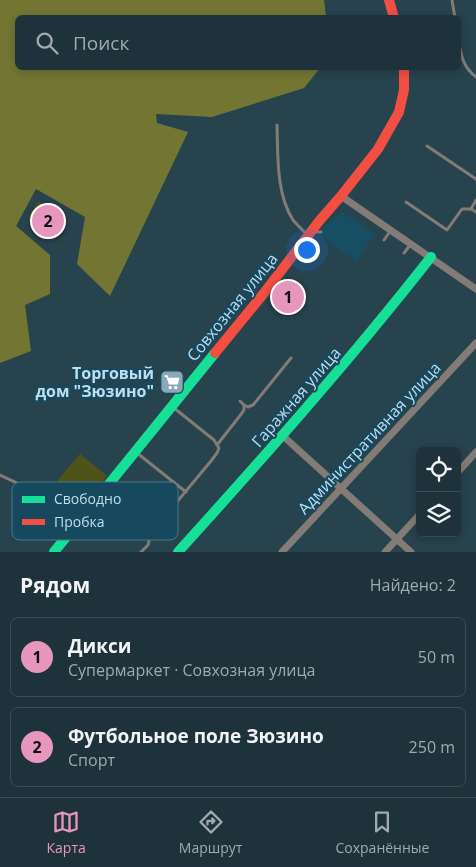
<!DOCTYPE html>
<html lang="ru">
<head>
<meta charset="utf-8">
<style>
  :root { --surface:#1d323a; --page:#253a42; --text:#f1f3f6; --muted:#a0aaaf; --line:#3b4d54; --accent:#e797bd }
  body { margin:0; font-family:"Open Sans",sans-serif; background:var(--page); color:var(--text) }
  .controls { position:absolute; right:15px; bottom:15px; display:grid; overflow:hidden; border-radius:8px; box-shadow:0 2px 8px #0003 }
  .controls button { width:45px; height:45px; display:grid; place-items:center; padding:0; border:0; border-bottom:1px solid var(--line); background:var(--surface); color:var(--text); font:25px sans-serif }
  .you { position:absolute; left:306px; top:249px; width:18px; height:18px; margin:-12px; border:4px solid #fff; border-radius:50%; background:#1a73e8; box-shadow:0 0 0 8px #1a73e833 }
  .badge { display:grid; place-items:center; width:32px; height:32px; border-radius:50%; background:var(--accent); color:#111; font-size:16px; font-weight:700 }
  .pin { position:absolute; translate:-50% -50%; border:2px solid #fff; box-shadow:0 1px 5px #0006 }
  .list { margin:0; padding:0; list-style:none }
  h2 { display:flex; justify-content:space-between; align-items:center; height:65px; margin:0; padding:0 20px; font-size:21px }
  h2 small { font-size:16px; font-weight:400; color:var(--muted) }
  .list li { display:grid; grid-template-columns:32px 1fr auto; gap:15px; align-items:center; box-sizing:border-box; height:80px; margin:0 10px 10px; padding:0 10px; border:1px solid var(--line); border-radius:8px }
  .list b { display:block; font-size:19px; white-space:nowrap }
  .list p { margin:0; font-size:16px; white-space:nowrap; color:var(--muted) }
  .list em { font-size:16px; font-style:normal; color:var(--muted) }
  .icon { flex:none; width:28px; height:28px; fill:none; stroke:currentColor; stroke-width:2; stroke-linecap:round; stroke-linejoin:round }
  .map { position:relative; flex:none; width:476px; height:552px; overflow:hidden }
  .search { position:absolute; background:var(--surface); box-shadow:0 2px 8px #0003; left:15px; right:15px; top:15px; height:55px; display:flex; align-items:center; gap:12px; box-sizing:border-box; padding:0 18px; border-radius:8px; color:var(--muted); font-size:19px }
  .sheet { height:245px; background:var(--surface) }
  nav { display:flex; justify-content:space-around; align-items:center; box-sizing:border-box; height:70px; border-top:1px solid var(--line); background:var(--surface); font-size:14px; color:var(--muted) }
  nav a { display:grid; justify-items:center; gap:2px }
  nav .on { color:var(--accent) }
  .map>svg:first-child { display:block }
  .built { fill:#174e64 }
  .green { fill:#505318 }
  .forest { fill:#727632 }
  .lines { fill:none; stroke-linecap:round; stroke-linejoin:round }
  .lane { stroke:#837b76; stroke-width:3 }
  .street { stroke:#837b76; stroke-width:7 }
  .fast { stroke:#16e098; stroke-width:10 }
  .jam { stroke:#f24e42; stroke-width:10 }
  .labels { text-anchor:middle; stroke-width:4; stroke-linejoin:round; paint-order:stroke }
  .street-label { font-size:16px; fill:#bfdeee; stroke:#17495e }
  .poi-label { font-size:16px; font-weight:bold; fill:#bfdeee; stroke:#17495e; text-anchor:end }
  .key { fill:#17495e; stroke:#497689; stroke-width:1 }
  .key-label { font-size:14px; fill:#bfdeee }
</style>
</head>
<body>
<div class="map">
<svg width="476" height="552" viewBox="0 0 476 552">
  <rect width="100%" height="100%" fill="#27434e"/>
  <polygon class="built" points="342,212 375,234 356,262 321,235 320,230"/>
  <g class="green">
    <path d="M39,202L66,220L67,223L56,238L29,222C27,216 34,206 39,202Z"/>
    <polygon points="80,454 107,476 81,507 47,493"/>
  </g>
  <polygon class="forest" points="0,0 324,0 326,17 18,18 18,68 320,68 304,88 212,117 156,114 157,123 188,132 110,296 77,264 85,217 36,189 16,226 50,255 50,294 25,305 31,351 0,363"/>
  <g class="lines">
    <g class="lane">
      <polyline points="452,0 455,18"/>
      <path d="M458,38C461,54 462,66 476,77"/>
      <path d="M277,125C278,155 276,194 293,220C297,225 302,229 306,234"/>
      <polyline points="427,146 476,179"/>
      <polyline points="476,200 471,209 476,212"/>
      <polyline points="406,202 447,230 462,209 471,209"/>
      <polyline points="313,232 321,232"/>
      <polyline points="384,240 391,230"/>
      <polyline points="404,253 411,244"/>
      <polyline points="240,401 244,405 248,407 253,405 291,358"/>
      <polyline points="217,445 242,413 244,410 244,406"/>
      <polyline points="137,453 186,492"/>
      <polyline points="0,475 83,514"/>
      <polyline points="103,495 151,533"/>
      <polyline points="141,552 148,545 151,533 211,461 217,453 219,448 214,440 174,408"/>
    </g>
    <g class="street">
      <polyline points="341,196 476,289"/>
      <polyline points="283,436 411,552"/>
      <polyline points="457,473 476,452"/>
      <polyline points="282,552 476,343"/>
      <polyline points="385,552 420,514"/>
    </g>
    <g class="fast">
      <polyline points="54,552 215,353"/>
      <path d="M178,552C265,456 351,359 431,257"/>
    </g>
    <g class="jam">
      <polyline points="389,0 394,18"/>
      <polyline points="215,353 264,293 320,220 341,196 378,149 399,112 404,90 404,68"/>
    </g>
  </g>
  <defs>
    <g id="supermarket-square" transform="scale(1.25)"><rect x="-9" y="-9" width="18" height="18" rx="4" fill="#8aa8b6" stroke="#17495e"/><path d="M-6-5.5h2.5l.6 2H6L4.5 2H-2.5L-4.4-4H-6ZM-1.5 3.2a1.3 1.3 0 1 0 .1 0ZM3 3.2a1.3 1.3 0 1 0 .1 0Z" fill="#fff"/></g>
  </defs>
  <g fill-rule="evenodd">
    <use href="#supermarket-square" x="172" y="382"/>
  </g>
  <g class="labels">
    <g class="street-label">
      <text transform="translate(232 307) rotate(-51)" y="6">Совхозная улица</text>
      <text transform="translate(296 397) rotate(-49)" y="6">Гаражная улица</text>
      <text transform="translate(369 438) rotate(-47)" y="6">Административная улица</text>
    </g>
    <g class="poi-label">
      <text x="154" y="379">Торговый<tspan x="154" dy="18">дом "Зюзино"</tspan></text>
    </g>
  </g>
  <rect x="12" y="482" width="166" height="58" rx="8" class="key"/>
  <rect x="22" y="496" width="23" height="7" fill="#16e098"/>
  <rect x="22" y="519" width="23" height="6" fill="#f24e42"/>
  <g class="key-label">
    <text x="54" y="504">Свободно</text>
    <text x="54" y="527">Пробка</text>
  </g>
</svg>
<div class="controls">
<button><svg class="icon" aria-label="locate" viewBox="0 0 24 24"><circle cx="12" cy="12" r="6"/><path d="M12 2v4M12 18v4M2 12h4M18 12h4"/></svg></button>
<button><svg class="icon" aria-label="layers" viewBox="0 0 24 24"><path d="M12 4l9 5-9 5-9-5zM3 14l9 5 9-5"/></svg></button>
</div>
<div class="you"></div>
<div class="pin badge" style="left:288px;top:297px">1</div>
<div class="pin badge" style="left:48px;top:221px">2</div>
<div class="search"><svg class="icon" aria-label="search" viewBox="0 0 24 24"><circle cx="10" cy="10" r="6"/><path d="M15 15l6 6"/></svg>Поиск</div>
</div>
<section class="sheet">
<h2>Рядом<small>Найдено: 2</small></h2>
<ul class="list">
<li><span class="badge">1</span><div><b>Дикси</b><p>Супермаркет · Совхозная улица</p></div><em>50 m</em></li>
<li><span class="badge">2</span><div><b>Футбольное поле Зюзино</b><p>Спорт</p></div><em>250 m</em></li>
</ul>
</section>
<nav>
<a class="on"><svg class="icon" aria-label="map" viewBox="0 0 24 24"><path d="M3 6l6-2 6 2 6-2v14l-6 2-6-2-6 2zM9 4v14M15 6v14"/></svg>Карта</a>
<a><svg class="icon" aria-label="directions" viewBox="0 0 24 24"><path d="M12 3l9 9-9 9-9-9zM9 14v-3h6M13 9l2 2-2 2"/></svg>Маршрут</a>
<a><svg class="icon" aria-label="saved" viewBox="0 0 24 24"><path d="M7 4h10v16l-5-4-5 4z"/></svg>Сохранённые</a>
</nav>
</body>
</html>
